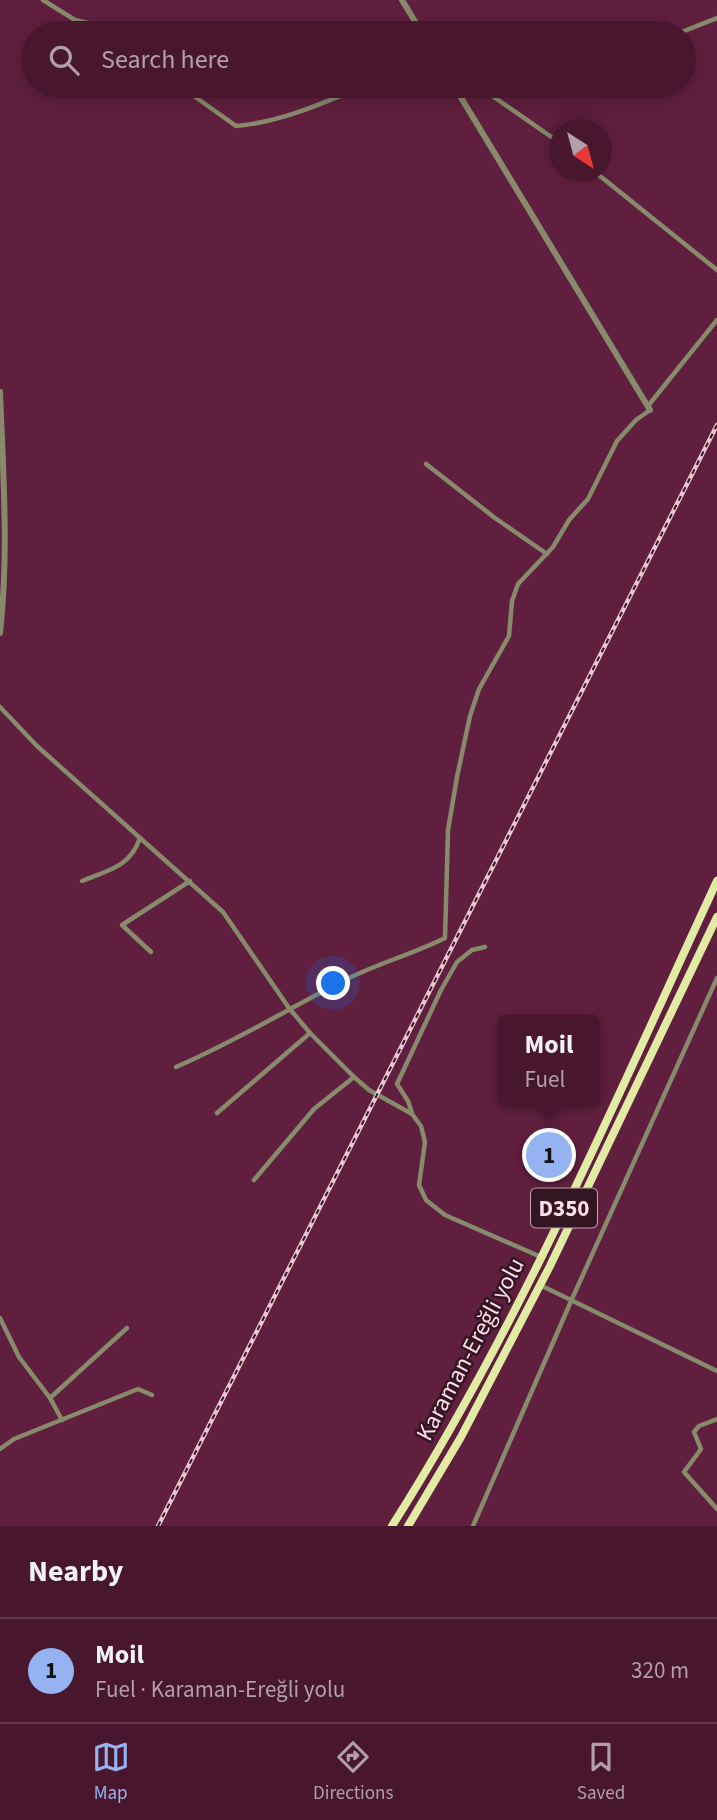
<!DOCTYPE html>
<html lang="en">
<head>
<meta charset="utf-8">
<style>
  :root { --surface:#48172e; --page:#52243a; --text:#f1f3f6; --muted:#b19faa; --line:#60364a; --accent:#95b2f1 }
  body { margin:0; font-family:"Source Sans 3",sans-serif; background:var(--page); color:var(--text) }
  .compass { position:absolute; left:549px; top:119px; width:63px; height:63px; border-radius:50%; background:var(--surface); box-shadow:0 4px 18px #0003; rotate:144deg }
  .you { position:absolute; left:334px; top:984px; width:24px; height:24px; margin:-18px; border:5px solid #fff; border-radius:50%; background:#1a73e8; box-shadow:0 0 0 10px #1a73e833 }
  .badge { display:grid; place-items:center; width:46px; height:46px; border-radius:50%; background:var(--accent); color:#111; font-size:23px; font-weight:700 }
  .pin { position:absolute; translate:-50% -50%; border:4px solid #fff; box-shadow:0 2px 7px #0006 }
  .popup { position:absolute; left:498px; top:1015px; width:102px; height:91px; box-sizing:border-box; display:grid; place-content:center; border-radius:7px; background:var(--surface); filter:drop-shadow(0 2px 5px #0005); font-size:23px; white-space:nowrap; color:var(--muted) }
  .popup b { font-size:26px; color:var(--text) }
  .popup::after { content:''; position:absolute; left:50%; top:100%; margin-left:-14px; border:14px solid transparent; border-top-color:var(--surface) }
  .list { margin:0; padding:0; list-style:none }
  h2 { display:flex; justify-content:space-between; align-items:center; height:91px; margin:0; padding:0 28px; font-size:30px }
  h2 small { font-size:23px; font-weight:400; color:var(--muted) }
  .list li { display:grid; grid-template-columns:46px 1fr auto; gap:21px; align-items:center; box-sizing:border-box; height:105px; padding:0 28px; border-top:2px solid var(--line) }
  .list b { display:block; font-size:26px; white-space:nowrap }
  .list p { margin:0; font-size:23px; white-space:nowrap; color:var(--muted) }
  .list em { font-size:23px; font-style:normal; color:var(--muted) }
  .icon { flex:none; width:38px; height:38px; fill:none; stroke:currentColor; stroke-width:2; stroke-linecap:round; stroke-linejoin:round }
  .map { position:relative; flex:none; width:717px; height:1526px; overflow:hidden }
  .search { position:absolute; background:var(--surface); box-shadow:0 4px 18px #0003; left:21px; right:21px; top:21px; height:77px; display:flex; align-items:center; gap:18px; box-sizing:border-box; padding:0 24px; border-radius:38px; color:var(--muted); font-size:26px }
  .sheet { height:196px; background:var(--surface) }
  nav { display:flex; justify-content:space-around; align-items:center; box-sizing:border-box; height:98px; border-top:2px solid var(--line); background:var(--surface); font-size:19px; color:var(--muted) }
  nav a { display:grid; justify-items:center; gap:4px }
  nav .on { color:var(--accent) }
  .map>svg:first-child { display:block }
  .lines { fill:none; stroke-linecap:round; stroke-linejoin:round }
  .minor { stroke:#878b6c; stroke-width:4.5 }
  .tertiary { stroke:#878b6c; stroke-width:6 }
  .trunk { stroke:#e2eba3; stroke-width:8 }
  .rail-casing { stroke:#eac5d3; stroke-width:4.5 }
  .rail { stroke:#341623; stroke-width:2; stroke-dasharray:5; stroke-linecap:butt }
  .labels { text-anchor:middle; stroke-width:5; stroke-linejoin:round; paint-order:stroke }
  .shield { fill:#341623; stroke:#c1a1ad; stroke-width:2 }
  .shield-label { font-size:23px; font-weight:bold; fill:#fedce8 }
  .street-label { font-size:24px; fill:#fedce8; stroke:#341623 }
</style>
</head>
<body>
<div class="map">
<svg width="717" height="1526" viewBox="0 0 717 1526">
  <rect width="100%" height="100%" fill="#601f3e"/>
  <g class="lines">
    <g class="minor">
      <polyline points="43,0 75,20 96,25 107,33"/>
      <polyline points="422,33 451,27 467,33"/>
      <polyline points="679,33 717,18"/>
      <path d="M180,86L236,126C281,122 323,103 364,86"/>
      <polyline points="478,86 560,143"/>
      <polyline points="595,172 717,270"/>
      <polyline points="648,406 717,320"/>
      <polyline points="426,464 495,518 547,554"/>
      <polyline points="0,707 37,746 223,912 289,1008 310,1033 354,1077 369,1090 412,1114 421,1126 425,1142 419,1185 426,1200 445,1215 541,1257"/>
      <path d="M82,881C109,870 130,867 140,838"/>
      <polyline points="151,952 122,925 190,881"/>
      <path d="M176,1067C235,1042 289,1008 347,979C379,963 413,954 445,938L448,830L457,777L470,716L479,689L509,636L512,601L518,584L553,547L569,520L588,499L617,441L636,420L650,410"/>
      <polyline points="217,1113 310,1033"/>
      <polyline points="412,1113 408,1101 397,1084 441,990 457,962 472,950 485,947"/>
      <polyline points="254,1180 314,1109 354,1077"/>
      <polyline points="540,1285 717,1371"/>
      <polyline points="0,1318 19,1357 50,1398 62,1420"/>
      <polyline points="50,1398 127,1328"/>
      <polyline points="717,1419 699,1426 694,1432 701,1449 684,1472 717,1509"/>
      <polyline points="0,1449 14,1439 138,1389 152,1395"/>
      <polyline points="473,1526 572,1299 717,978"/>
    </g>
    <g class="tertiary">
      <polyline points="402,0 422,33"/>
      <polyline points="454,86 650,410"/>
      <path d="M0,392C3,472 9,553 0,633"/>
    </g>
    <g class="trunk">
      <path d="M392,1526C521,1323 616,1099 717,881"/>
      <polyline points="408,1526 461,1437 550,1266 717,917"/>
    </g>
    <g class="rail-casing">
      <polyline id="rail" points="158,1526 717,425"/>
    </g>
    <use href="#rail" class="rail"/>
  </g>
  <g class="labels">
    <rect class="shield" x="531" y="1188.5" width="66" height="39" rx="5"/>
    <g class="shield-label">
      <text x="564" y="1216">D350</text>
    </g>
    <g class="street-label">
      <text transform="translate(470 1349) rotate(-62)" y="8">Karaman-Ereğli yolu</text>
    </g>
  </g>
</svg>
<svg class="compass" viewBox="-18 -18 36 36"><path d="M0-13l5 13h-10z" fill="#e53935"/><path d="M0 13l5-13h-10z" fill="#b19faa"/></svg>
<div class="you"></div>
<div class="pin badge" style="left:549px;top:1155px">1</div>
<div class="popup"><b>Moil</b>Fuel</div>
<div class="search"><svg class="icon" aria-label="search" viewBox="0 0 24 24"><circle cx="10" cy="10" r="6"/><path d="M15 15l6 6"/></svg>Search here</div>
</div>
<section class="sheet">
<h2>Nearby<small></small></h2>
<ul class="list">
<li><span class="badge">1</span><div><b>Moil</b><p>Fuel · Karaman-Ereğli yolu</p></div><em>320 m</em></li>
</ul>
</section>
<nav>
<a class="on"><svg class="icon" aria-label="map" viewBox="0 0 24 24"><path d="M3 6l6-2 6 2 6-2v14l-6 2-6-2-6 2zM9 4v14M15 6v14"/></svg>Map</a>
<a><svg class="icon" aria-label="directions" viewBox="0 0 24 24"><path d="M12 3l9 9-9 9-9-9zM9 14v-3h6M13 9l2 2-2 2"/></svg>Directions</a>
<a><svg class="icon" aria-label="saved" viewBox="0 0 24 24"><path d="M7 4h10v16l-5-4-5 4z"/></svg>Saved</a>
</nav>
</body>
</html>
